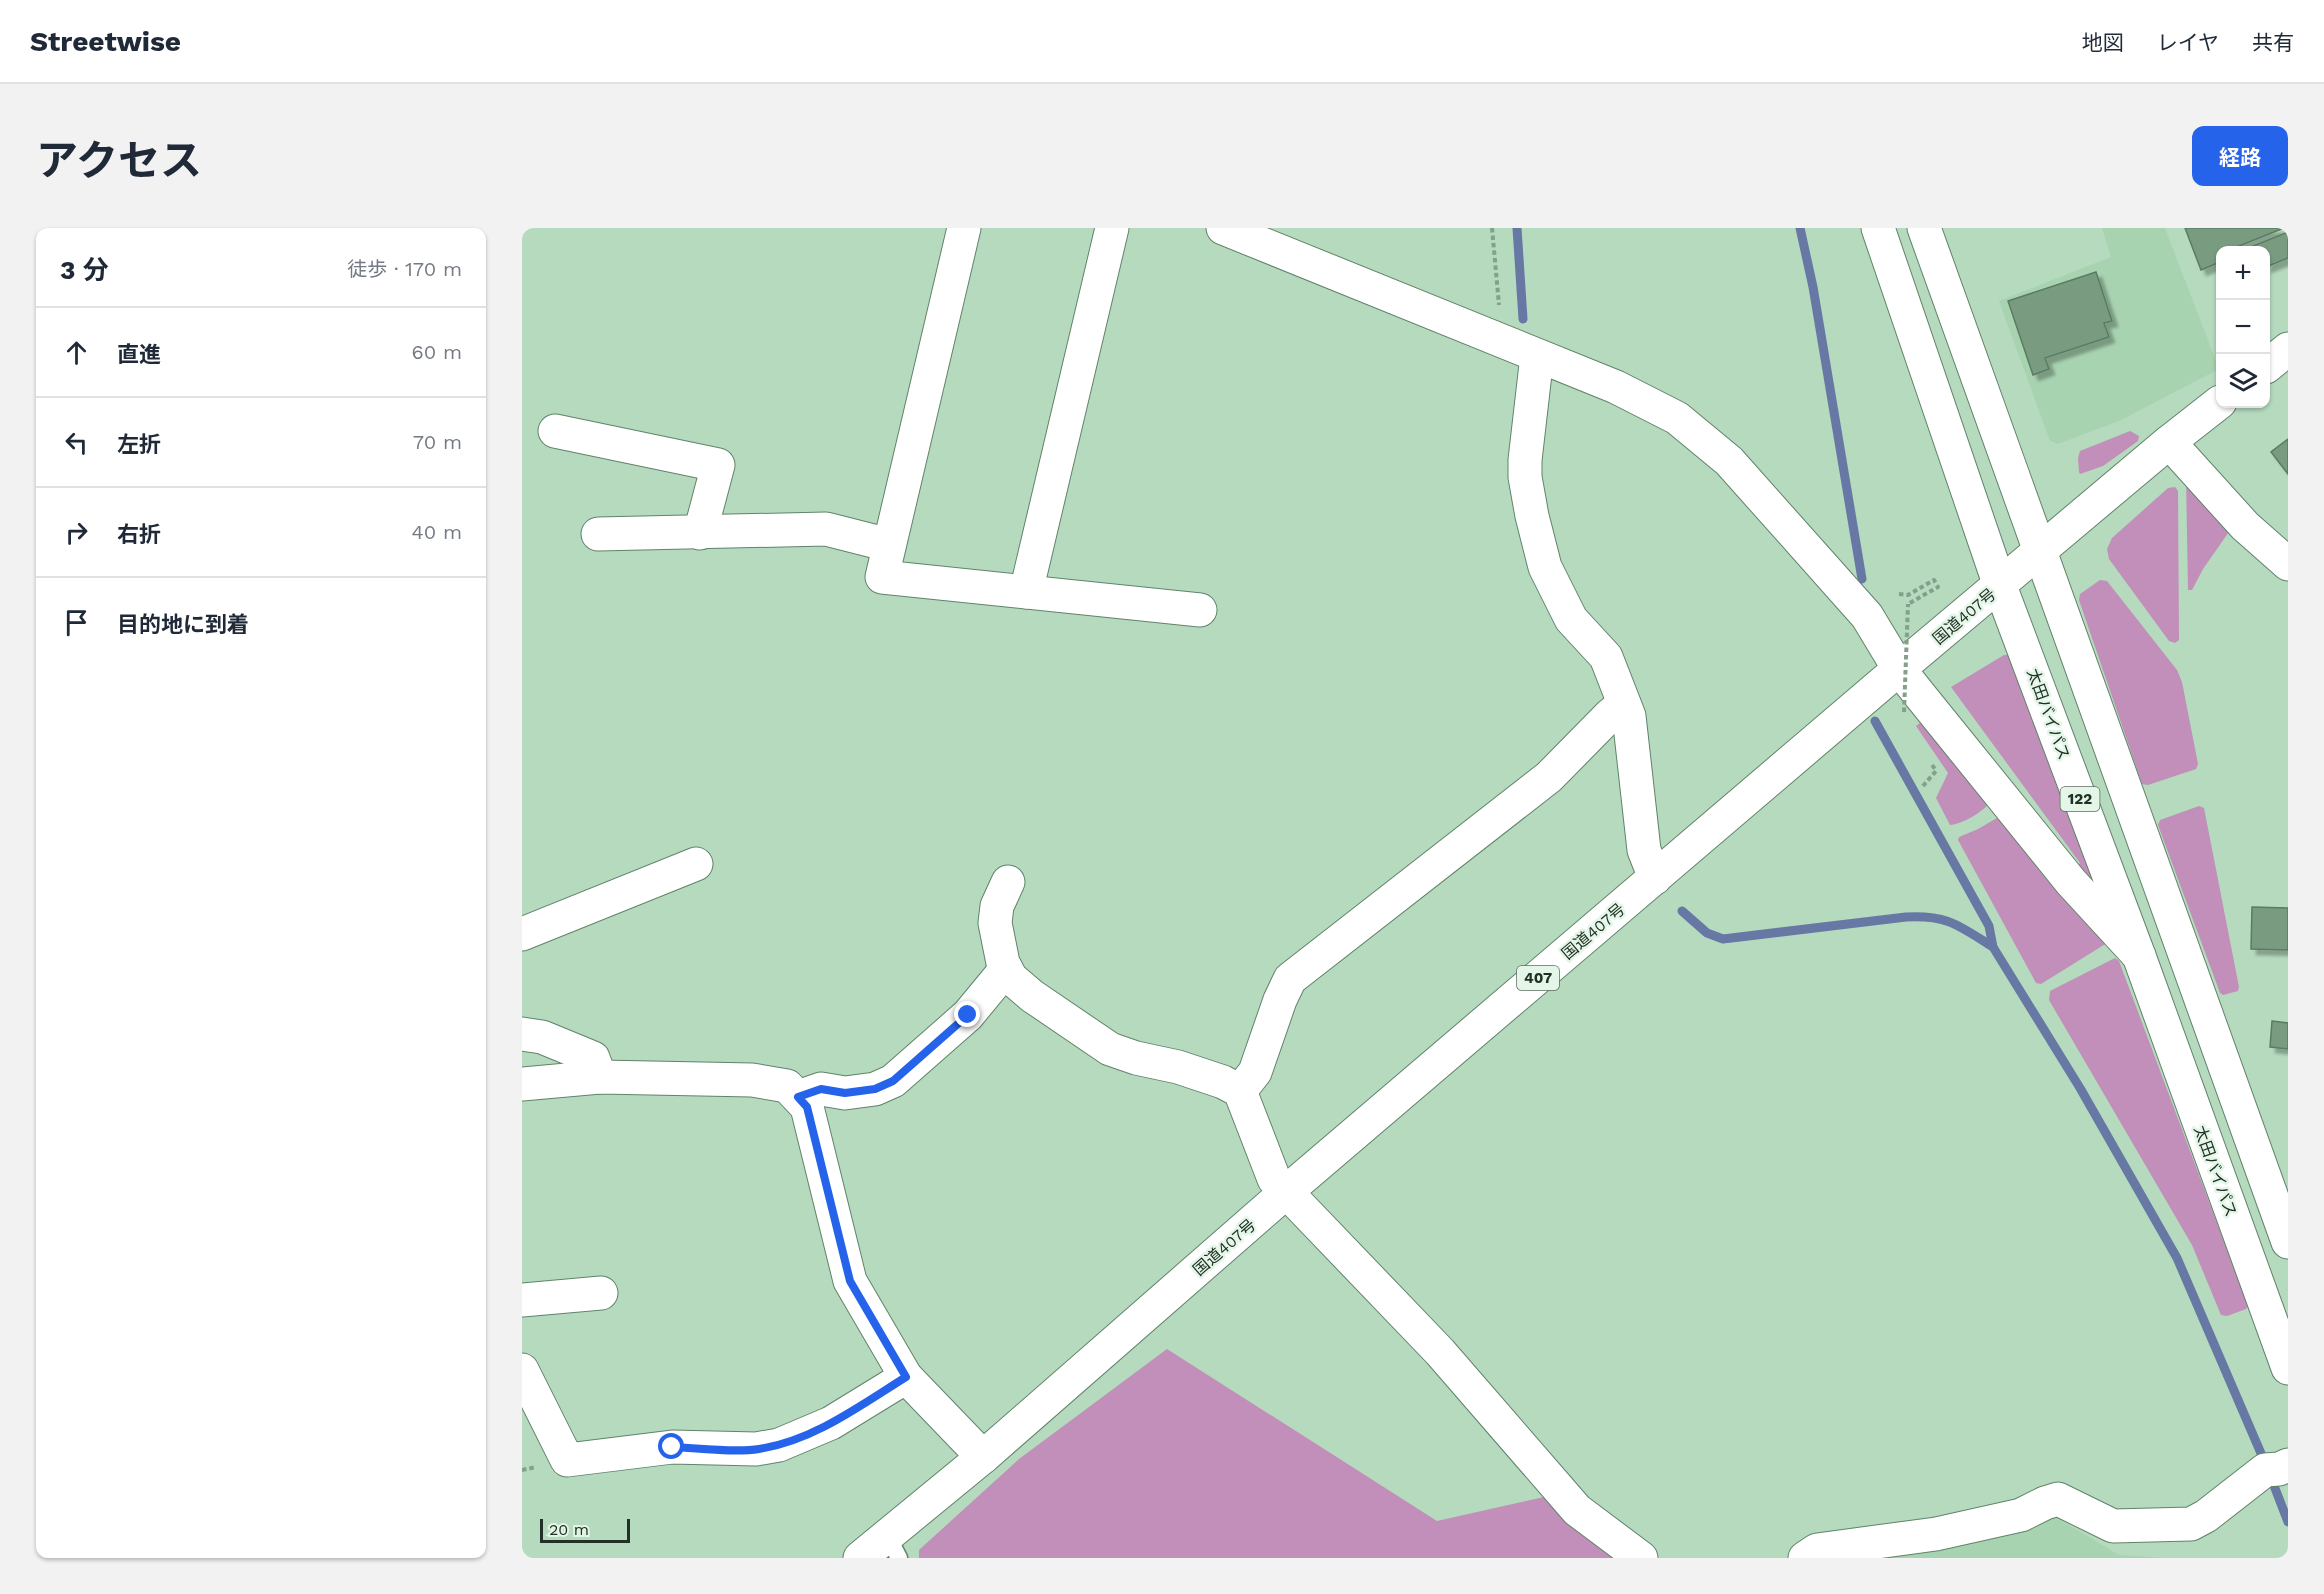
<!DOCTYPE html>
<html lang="ja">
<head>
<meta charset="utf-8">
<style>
  :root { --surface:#fff; --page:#f2f2f3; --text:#1f2937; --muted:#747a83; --line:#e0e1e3; --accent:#2563eb }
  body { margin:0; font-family:"Work Sans","Noto Sans JP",sans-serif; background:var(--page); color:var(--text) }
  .controls { position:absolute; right:18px; top:18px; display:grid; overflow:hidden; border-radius:12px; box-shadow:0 2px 4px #0004 }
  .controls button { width:54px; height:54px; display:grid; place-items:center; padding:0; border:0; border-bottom:2px solid var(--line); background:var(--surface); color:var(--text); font:30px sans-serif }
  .scale { position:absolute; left:18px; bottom:15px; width:90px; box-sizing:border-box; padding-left:6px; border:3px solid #223126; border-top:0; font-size:16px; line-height:21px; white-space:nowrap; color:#223126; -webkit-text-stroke:4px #e3f6e7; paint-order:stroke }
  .stop { position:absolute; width:18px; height:18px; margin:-14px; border:4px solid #2563eb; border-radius:50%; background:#fff }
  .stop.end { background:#2563eb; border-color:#fff; box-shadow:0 2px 6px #0008 }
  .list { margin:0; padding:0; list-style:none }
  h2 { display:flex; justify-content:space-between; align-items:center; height:78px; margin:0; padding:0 24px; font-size:26px }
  h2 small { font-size:20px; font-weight:400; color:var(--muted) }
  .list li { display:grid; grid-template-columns:39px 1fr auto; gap:18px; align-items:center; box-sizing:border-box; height:90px; padding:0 24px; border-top:2px solid var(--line) }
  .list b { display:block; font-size:22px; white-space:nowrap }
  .list em { font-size:20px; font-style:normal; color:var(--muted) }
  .icon { flex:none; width:33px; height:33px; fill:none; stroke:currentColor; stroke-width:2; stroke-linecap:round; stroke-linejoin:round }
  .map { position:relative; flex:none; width:1766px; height:1330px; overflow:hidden; border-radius:12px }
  header { display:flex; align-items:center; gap:36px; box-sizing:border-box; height:84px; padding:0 30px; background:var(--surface); border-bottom:2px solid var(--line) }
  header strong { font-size:28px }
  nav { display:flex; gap:33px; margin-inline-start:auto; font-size:21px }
  .intro { display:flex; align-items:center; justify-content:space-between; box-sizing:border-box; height:144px; padding:0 36px }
  h1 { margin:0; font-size:42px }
  .button { padding:15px 27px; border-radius:12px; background:var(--accent); color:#fff; font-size:21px; font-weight:700 }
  main { display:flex; gap:36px; padding:0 36px }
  aside { flex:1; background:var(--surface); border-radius:12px; box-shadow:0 2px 4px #0004 }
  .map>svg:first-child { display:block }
  .built { fill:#a7d3b1 }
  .green { fill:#c18fb9 }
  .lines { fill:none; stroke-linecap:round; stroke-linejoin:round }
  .stream { stroke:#6778a5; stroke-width:9 }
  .building { fill:#799c81; stroke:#5a7c63; stroke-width:1.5; filter:url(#shadow) }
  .service-casing { stroke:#618369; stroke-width:19 }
  .minor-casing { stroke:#618369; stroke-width:35 }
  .tertiary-casing { stroke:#618369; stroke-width:35 }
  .trunk-casing { stroke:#618369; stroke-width:35 }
  .path { stroke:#83a08a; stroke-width:4; stroke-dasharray:4.5 3; stroke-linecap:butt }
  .service { stroke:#fff; stroke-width:16 }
  .minor { stroke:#fff; stroke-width:33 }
  .tertiary { stroke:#fff; stroke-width:33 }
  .trunk { stroke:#fff; stroke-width:33 }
  .path-bridge { stroke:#83a08a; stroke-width:4; stroke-dasharray:4.5 3; stroke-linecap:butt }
  .route { stroke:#2563eb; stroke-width:8 }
  .labels { text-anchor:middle; stroke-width:5; stroke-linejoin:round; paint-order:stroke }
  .shield { fill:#e3f6e7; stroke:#5c6c60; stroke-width:1.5 }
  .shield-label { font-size:15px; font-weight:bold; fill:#223126 }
  .street-label { font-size:16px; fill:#223126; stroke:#e3f6e7 }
</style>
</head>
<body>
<header>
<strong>Streetwise</strong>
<nav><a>地図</a><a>レイヤ</a><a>共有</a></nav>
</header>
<div class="intro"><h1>アクセス</h1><a class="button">経路</a></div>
<main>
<aside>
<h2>3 分<small>徒歩 · 170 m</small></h2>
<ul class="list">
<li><svg class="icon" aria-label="ahead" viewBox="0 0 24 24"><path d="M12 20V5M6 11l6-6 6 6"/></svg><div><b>直進</b></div><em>60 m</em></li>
<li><svg class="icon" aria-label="left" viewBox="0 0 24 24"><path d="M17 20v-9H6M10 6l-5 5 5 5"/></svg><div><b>左折</b></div><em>70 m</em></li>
<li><svg class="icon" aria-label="right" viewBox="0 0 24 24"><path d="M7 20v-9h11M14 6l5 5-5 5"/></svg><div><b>右折</b></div><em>40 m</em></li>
<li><svg class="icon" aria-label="arrive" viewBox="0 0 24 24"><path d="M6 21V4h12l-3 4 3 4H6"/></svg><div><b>目的地に到着</b></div></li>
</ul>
</aside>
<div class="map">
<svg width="1766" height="1330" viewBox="0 0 1766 1330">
  <defs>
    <filter id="shadow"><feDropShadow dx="5.5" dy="5.5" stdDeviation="1.5" flood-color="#0004"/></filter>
  </defs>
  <rect width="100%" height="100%" fill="#b5dabe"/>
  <g class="built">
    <polygon points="1580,0 1643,0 1697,141 1597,193 1536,216 1528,213 1477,73 1589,29"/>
    <polygon points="1530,1287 1597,1327 1642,1330 1299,1330"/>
  </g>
  <g class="green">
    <polygon points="1608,203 1617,208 1616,213 1581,238 1558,246 1557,244 1556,230 1558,223"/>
    <polygon points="1664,249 1711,298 1681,341 1670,362 1666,362"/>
    <polygon points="1653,259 1656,263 1657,412 1653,415 1647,413 1587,331 1585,321 1590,310 1646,260"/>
    <polygon points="1578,352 1585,353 1655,442 1660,454 1676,536 1674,541 1626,557 1620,556 1557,372 1558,366"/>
    <polygon points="1482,427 1487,427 1574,659 1552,641 1558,635 1429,459"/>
    <path d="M1403,491L1469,574C1460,584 1441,596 1428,597L1414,570L1426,545L1394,498Z"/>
    <polygon points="1677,578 1682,580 1717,759 1716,763 1701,767 1698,765 1636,597 1638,592"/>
    <polygon points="1480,587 1585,715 1519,756 1514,755 1436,612 1437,609 1456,601"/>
    <polygon points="1593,730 1597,733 1726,1078 1724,1081 1705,1088 1699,1087 1670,1017 1527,772 1528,763"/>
    <polygon points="645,1121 915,1293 1022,1269 1102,1330 397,1330 397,1322 497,1231"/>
  </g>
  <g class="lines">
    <g class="stream">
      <polyline points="995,0 1001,91"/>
      <polyline points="1278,0 1291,59 1340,351"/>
      <polyline points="1353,493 1467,698 1471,719 1558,860 1655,1030 1741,1230"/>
      <path d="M1160,683L1185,705L1201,711L1384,689C1426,687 1436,697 1471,719"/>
      <polyline points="1751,1255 1766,1294"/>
    </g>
  </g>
  <g class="building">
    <polygon points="1663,0 1762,0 1707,22 1698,22 1698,34 1679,42"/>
    <polygon points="1766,4 1766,30 1744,39 1744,22 1721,22"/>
    <polygon points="1574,44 1590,93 1582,95 1587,109 1523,130 1527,141 1511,147 1486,73"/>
    <polygon points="1766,211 1766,246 1749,224"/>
    <polygon points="1730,679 1766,680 1766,722 1729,721"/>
    <polygon points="1750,793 1766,795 1766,821 1748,819"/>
  </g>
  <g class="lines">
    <g class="service-casing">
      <polyline id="service" points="365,1307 377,1330"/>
    </g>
    <g class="minor-casing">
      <g id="minor">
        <polyline points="442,0 360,349 678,382"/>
        <polyline points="1015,128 1003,232 1003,249 1010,288 1023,339 1049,391 1084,429 1107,488 1122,622 1133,650"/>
        <polyline points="33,203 196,237 178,305"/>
        <polyline points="1647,214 1723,298 1766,336"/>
        <polyline points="76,306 304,301 367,317"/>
        <polyline points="504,364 590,0"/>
        <polyline points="486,654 475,678 473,695 481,735 489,750 510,768 588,821 614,830 656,839 701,854 718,863 752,951 918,1124 1055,1282 1119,1330"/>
        <polyline points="0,706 174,636"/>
        <polyline points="0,806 20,809 71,830 78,849"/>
        <polyline points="0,856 78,849 230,852 265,858 285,879 328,1053 384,1149 461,1229"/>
        <polyline points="718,863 733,844 758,772 768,751 1027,549 1088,487 1102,476"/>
        <polyline points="276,869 299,861 323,865 353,861 371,853 446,787 484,741"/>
        <polyline points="0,1072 79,1065"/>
        <polyline points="0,1142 45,1232 150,1219 234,1221 257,1217 309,1195 384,1149"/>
        <polyline points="1283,1330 1295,1322 1414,1306 1499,1287 1523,1275 1536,1271 1591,1298 1669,1296 1684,1288 1743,1242 1757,1241 1766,1237"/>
      </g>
    </g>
    <g class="tertiary-casing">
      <polyline id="tertiary" points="701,0 1094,159 1155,190 1207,233 1345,388 1377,441 1401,471 1549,654 1617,728"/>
    </g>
    <g class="trunk-casing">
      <g id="trunk">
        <polyline points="1356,0 1478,358 1617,728 1766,1140"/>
        <polyline points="1402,0 1766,1014"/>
        <polyline points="1744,139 1766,121"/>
        <polyline points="338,1330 461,1229 764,964 1377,441 1647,214 1698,174"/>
      </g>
    </g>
    <g class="path">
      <polyline points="970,0 977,77"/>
      <polyline points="1377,366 1386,367 1412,352 1416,359 1386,376"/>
      <polyline points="1401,558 1414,543 1409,535"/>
      <polyline points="0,1242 14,1239"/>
    </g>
    <use href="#service" class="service"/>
    <use href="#minor" class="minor"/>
    <use href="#tertiary" class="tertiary"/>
    <use href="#trunk" class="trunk"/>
    <polyline class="path-bridge" points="1382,484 1386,376"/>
  </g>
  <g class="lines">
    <path class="route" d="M150,1219C176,1220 212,1225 237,1221C291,1213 339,1177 384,1149L328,1053L285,879L276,869L299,861L323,865L353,861L371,853L446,787"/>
  </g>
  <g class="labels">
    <g class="shield">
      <rect x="1538.5" y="559" width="39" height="24" rx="4.5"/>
      <rect x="995" y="738" width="42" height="24" rx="4.5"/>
    </g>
    <g class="shield-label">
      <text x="1558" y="576">122</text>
      <text x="1016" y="755">407</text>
    </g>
    <g class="street-label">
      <text transform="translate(1442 388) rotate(-40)" y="6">国道407号</text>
      <text transform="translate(1527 486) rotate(70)" y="6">太田バイパス</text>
      <text transform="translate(1071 703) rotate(-40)" y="6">国道407号</text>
      <text transform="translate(1694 943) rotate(70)" y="6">太田バイパス</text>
      <text transform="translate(702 1019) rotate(-41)" y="6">国道407号</text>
    </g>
  </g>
</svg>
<div class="controls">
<button>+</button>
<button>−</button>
<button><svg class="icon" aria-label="layers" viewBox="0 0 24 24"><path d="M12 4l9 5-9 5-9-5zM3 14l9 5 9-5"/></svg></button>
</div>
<div class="scale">20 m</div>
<div class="stop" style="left:150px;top:1219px"></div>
<div class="stop end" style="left:446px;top:787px"></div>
</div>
</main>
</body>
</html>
